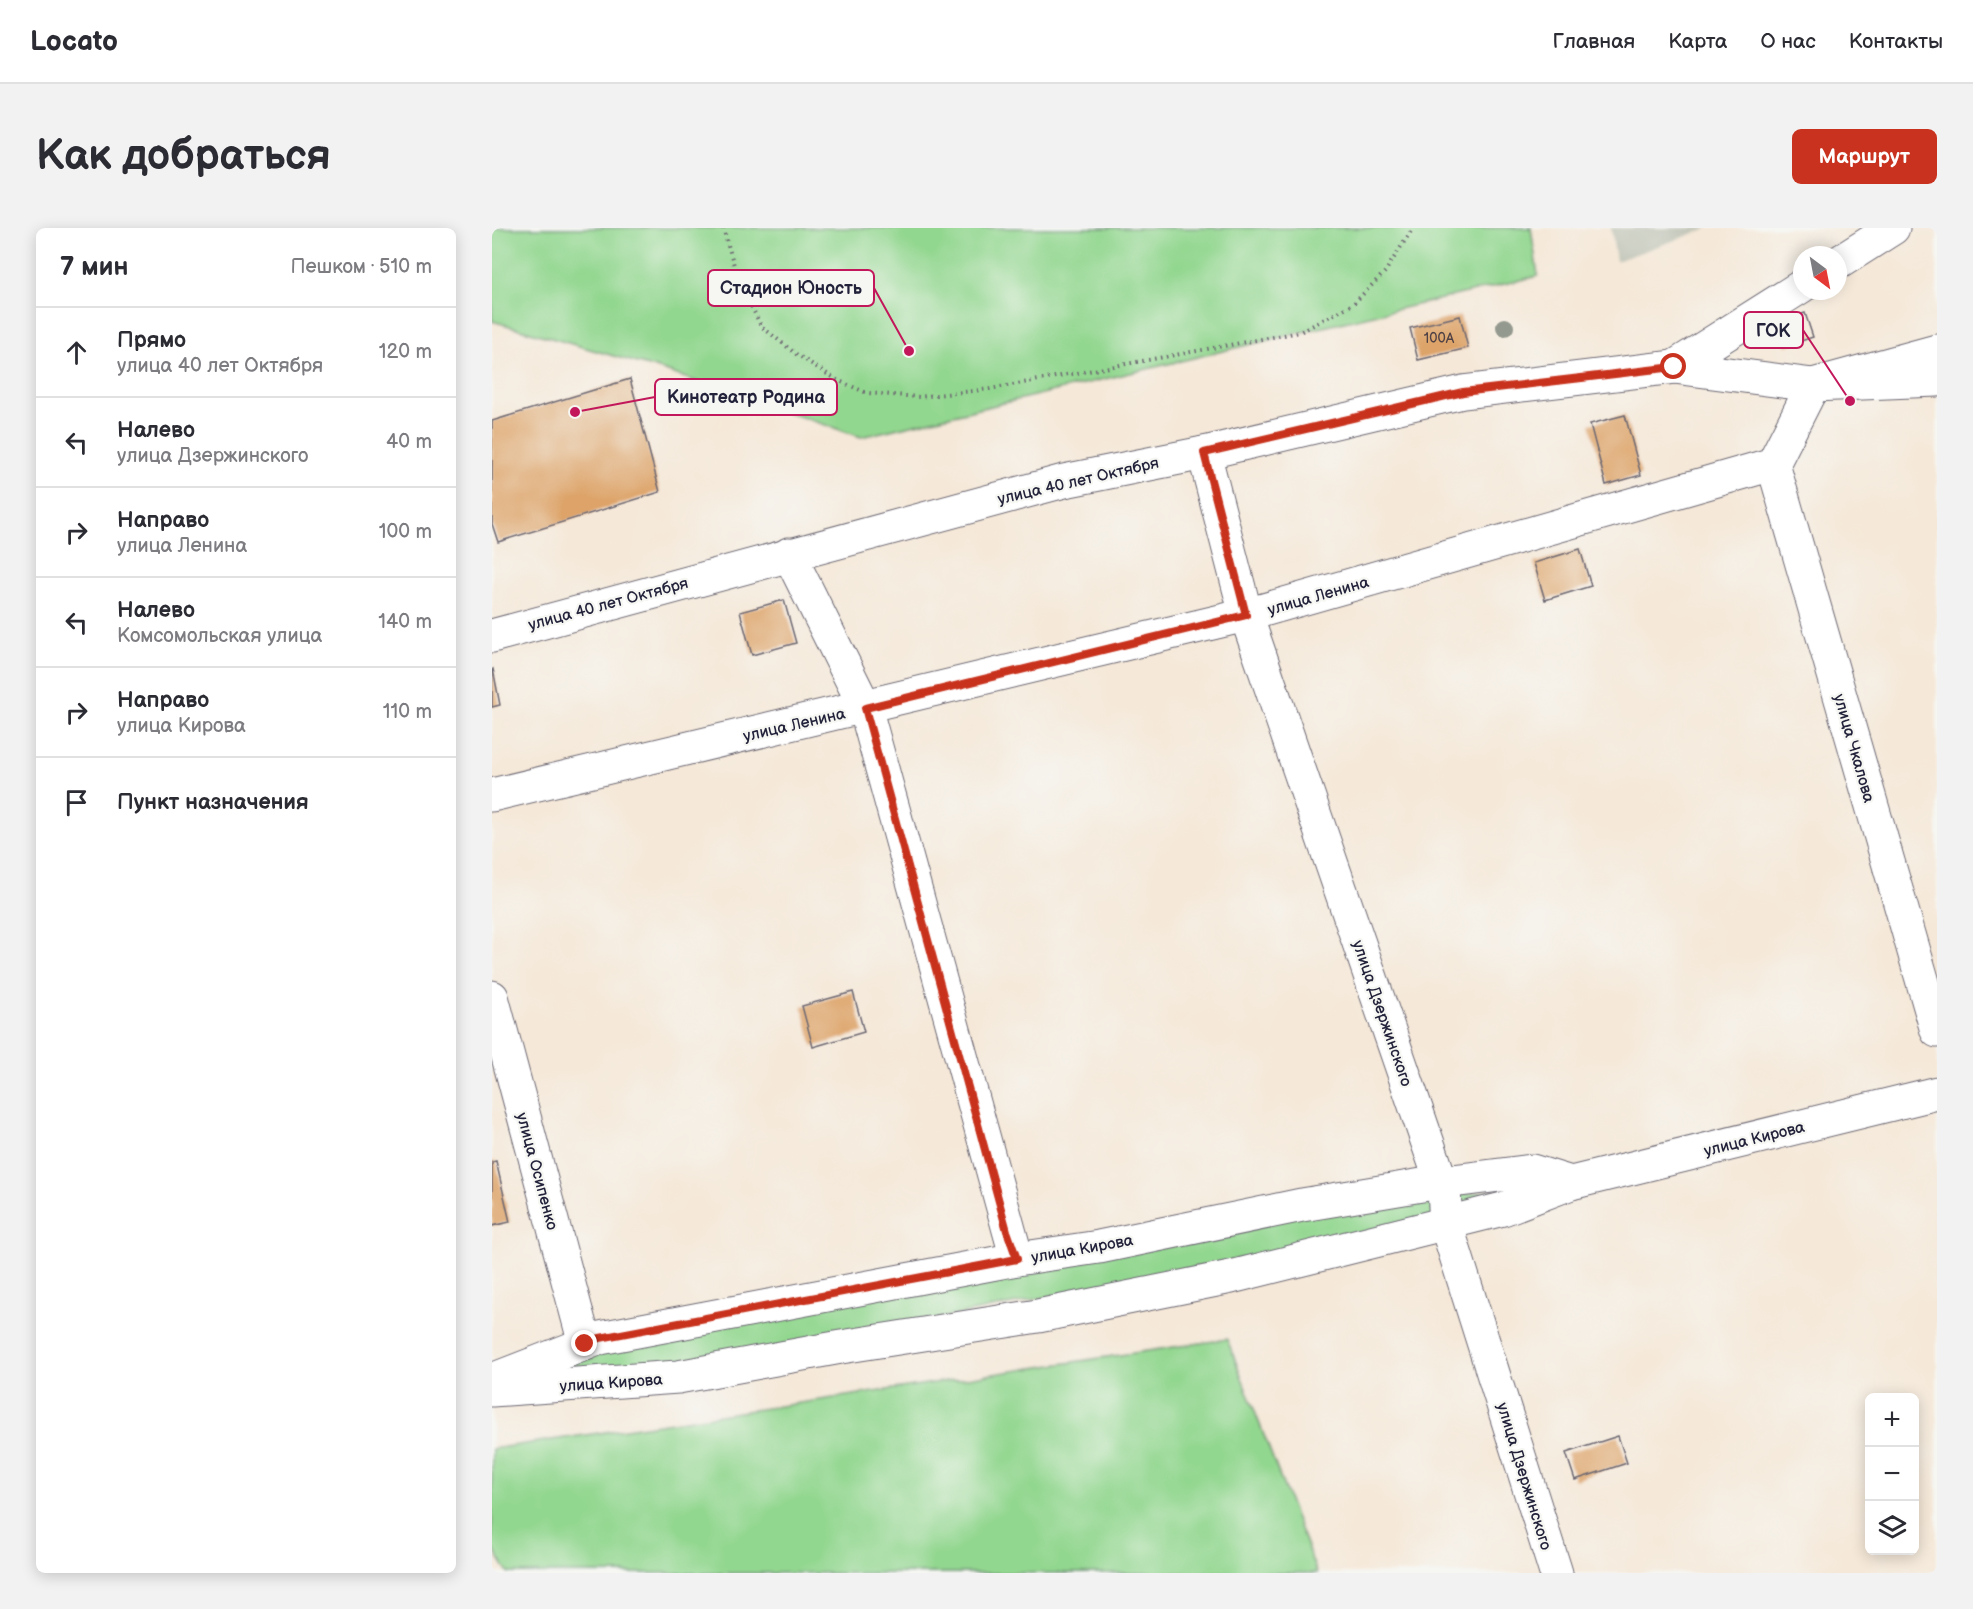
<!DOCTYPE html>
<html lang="ru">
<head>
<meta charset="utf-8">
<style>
  :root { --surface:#fff; --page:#f2f2f3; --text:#2b2b33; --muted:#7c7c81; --line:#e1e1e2; --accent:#c8321e }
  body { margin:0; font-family:"Balsamiq Sans",sans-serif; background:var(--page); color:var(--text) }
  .controls { position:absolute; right:18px; bottom:18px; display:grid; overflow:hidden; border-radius:9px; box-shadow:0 3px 15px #0003 }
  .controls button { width:54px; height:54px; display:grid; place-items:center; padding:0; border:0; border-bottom:2px solid var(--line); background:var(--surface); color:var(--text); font:30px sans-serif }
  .compass { position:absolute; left:1301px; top:18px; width:54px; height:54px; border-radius:50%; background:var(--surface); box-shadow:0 3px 15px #0003; rotate:148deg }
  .stop { position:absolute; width:18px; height:18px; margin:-14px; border:4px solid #c8321e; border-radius:50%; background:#fff }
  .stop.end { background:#c8321e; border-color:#fff; box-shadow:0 2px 6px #0008 }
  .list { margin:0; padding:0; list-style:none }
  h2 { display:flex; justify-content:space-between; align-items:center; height:78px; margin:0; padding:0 24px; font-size:26px }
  h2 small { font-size:20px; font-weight:400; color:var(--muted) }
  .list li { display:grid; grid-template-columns:39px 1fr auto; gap:18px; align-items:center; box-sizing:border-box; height:90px; padding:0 24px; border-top:2px solid var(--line) }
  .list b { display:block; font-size:22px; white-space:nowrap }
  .list p { margin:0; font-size:20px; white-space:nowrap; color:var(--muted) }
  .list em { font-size:20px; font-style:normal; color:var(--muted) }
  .icon { flex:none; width:33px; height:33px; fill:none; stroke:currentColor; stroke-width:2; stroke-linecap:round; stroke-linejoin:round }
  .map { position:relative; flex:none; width:1445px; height:1345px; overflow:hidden; border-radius:9px }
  header { display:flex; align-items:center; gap:36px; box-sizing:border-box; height:84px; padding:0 30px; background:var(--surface); border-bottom:2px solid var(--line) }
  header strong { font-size:28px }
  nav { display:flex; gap:33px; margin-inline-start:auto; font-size:21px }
  .intro { display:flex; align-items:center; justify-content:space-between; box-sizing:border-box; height:144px; padding:0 36px }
  h1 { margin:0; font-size:42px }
  .button { padding:15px 27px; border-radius:9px; background:var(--accent); color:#fff; font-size:21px; font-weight:700 }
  main { display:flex; gap:36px; padding:0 36px }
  aside { flex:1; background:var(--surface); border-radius:9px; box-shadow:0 3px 15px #0003 }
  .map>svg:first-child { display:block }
  .industrial { fill:#c3c6b9 }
  .green { fill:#92d78f; stroke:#5a7c65; stroke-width:1.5 }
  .building { fill:#dda368 }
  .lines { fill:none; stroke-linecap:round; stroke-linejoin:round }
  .street-casing { stroke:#6c6772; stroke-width:35 }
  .secondary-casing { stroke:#6c6772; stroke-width:35 }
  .path { stroke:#6c6772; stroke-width:4; stroke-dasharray:1.5 4.5; stroke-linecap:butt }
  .street { stroke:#fff; stroke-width:33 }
  .secondary { stroke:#fff; stroke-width:33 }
  .tree { fill:#94998f }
  .route { stroke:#c8321e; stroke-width:8 }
  .labels { text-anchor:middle; stroke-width:4.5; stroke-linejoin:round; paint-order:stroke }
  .number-label { font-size:14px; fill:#514246 }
  .street-label { font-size:16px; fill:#22223b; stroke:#f6f6f2 }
  .leader { fill:none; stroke:#c2185b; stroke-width:2 }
  .callout-dot { fill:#c2185b; stroke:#f6f6f2; stroke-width:2 }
  .callout { fill:#f6f6f2; stroke:#c2185b; stroke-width:2 }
  .callout-label { font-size:18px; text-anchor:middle; font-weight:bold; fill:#22223b }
</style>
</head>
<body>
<header>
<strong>Locato</strong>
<nav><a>Главная</a><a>Карта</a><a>О нас</a><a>Контакты</a></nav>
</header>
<div class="intro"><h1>Как добраться</h1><a class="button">Маршрут</a></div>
<main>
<aside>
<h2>7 мин<small>Пешком · 510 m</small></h2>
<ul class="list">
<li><svg class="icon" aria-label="ahead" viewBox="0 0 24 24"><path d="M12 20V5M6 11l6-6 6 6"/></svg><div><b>Прямо</b><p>улица 40 лет Октября</p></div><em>120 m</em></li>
<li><svg class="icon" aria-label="left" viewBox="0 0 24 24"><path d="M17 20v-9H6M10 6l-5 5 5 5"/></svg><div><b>Налево</b><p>улица Дзержинского</p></div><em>40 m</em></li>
<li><svg class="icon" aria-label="right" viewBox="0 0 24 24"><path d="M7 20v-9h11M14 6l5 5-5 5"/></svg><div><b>Направо</b><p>улица Ленина</p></div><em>100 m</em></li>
<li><svg class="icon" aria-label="left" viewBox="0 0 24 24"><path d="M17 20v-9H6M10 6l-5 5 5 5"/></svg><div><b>Налево</b><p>Комсомольская улица</p></div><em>140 m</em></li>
<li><svg class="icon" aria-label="right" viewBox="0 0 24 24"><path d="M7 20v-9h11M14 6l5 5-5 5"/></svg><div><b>Направо</b><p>улица Кирова</p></div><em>110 m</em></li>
<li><svg class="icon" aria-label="arrive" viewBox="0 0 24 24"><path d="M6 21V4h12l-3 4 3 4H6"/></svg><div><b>Пункт назначения</b></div></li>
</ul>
</aside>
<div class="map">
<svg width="1445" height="1345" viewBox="0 0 1445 1345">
  <rect width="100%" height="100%" fill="#f6f6f2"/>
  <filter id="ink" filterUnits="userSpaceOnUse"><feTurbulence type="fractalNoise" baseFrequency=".0167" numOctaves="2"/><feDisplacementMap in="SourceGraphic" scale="12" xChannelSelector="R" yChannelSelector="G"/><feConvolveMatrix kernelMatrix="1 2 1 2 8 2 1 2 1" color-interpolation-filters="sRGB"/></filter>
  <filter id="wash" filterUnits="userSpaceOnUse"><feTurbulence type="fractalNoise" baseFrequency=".008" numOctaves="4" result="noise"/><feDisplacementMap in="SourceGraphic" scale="24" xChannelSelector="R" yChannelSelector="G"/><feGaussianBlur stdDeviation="1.35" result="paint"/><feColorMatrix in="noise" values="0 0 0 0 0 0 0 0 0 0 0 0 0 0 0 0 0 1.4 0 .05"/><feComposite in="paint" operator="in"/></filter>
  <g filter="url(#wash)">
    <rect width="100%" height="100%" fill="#f5e8d8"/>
    <polygon class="industrial" points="1119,0 1217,0 1124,33"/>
    <g class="green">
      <polygon points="0,0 1039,0 1046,48 369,209 170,142 0,93"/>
      <polygon points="1053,958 918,997 278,1124 10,1156 105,1117 819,981"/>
      <polygon points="735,1111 825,1345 16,1345 0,1319 0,1221"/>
    </g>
    <g id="blocks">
      <g class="building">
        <polygon points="1313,85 1321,109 1294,118 1287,94"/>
        <polygon points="968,88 976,120 926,132 918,100"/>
        <polygon points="138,151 168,264 6,314 0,296 0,193"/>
        <polygon points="1133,187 1149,247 1114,257 1098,196"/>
        <polygon points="1088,321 1099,358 1053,372 1042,335"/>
        <polygon points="292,372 304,415 260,427 248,384"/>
        <polygon points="1,441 8,477 0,479 0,442"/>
        <polygon points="361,764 372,804 321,819 310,778"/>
        <polygon points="4,933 18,994 0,998 0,934"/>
        <polygon points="1126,1208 1135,1235 1083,1252 1074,1225"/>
      </g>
    </g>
  </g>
  <g filter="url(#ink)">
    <use href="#blocks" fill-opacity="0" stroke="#6c6772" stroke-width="1.5"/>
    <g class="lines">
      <g class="street-casing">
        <g id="street">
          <polyline points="712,225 754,387 952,962 954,996 1064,1345"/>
          <polyline points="1281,236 1445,803"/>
          <polyline points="297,326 373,479 525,1031"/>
          <polyline points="0,567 754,387 1281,236 1321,157 1445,123"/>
          <polyline points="0,769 93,1116"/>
          <polyline points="0,1152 108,1110 525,1031 607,1019 810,977 936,956 1040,943 1079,955"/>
          <polyline points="0,1162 186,1149 349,1119 546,1088 739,1049 1011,981 1079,955 1445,865"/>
        </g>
      </g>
      <g class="secondary-casing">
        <g id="secondary">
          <polyline points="1346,35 1401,0"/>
          <polyline points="1182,139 1310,58"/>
          <polyline points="0,408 572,253 712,225 971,164 1182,139 1321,157 1445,152"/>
        </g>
      </g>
      <polyline class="path" points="231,0 246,51 269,98 304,126 343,151 375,165 427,169 498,161 808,104 861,76 893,44 921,0"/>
      <use href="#street" class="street"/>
      <use href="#secondary" class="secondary"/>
    </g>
    <circle class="tree" cx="1013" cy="99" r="9"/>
  </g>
  <g class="lines" filter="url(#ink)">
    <polyline class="route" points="93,1116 108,1110 525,1031 515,1003 373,480 754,387 712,225 971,164 1182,139"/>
  </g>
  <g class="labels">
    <g class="number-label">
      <text x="947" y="115">100А</text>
    </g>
    <g class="street-label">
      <text transform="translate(586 252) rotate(-13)" y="6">улица 40 лет Октября</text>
      <text transform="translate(826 367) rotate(-16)" y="6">улица Ленина</text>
      <text transform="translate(116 375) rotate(-15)" y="6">улица 40 лет Октября</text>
      <text transform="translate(302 496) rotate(-13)" y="6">улица Ленина</text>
      <text transform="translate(1363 520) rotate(74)" y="6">улица Чкалова</text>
      <text transform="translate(891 785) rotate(71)" y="6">улица Дзержинского</text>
      <text transform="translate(1262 910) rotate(-14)" y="6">улица Кирова</text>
      <text transform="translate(46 943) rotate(75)" y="6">улица Осипенко</text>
      <text transform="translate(590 1020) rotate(-10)" y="6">улица Кирова</text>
      <text transform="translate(119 1154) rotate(-4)" y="6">улица Кирова</text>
      <text transform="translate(1033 1248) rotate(73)" y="6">улица Дзержинского</text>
    </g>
  </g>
  <path class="leader" d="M417 123L382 60M1358 173L1311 102M83 184L163 169"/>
  <g class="callout-dot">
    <circle cx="417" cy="123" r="6"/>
    <circle cx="1358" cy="173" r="6"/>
    <circle cx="83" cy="184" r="6"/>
  </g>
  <g class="callout">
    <rect x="216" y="42" width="166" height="36" rx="6"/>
    <rect x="1252" y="84" width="59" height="36" rx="6"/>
    <rect x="163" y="151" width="182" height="36" rx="6"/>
  </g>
  <g class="callout-label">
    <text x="299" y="66">Стадион Юность</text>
    <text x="1281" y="109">ГОК</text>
    <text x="254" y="175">Кинотеатр Родина</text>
  </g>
</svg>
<div class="controls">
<button>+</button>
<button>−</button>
<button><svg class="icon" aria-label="layers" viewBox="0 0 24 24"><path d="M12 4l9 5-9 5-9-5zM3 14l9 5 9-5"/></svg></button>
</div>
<svg class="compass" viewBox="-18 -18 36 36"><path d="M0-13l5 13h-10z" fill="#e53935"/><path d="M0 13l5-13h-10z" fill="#7c7c81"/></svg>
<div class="stop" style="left:1182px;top:139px"></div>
<div class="stop end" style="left:93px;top:1116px"></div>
</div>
</main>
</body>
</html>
